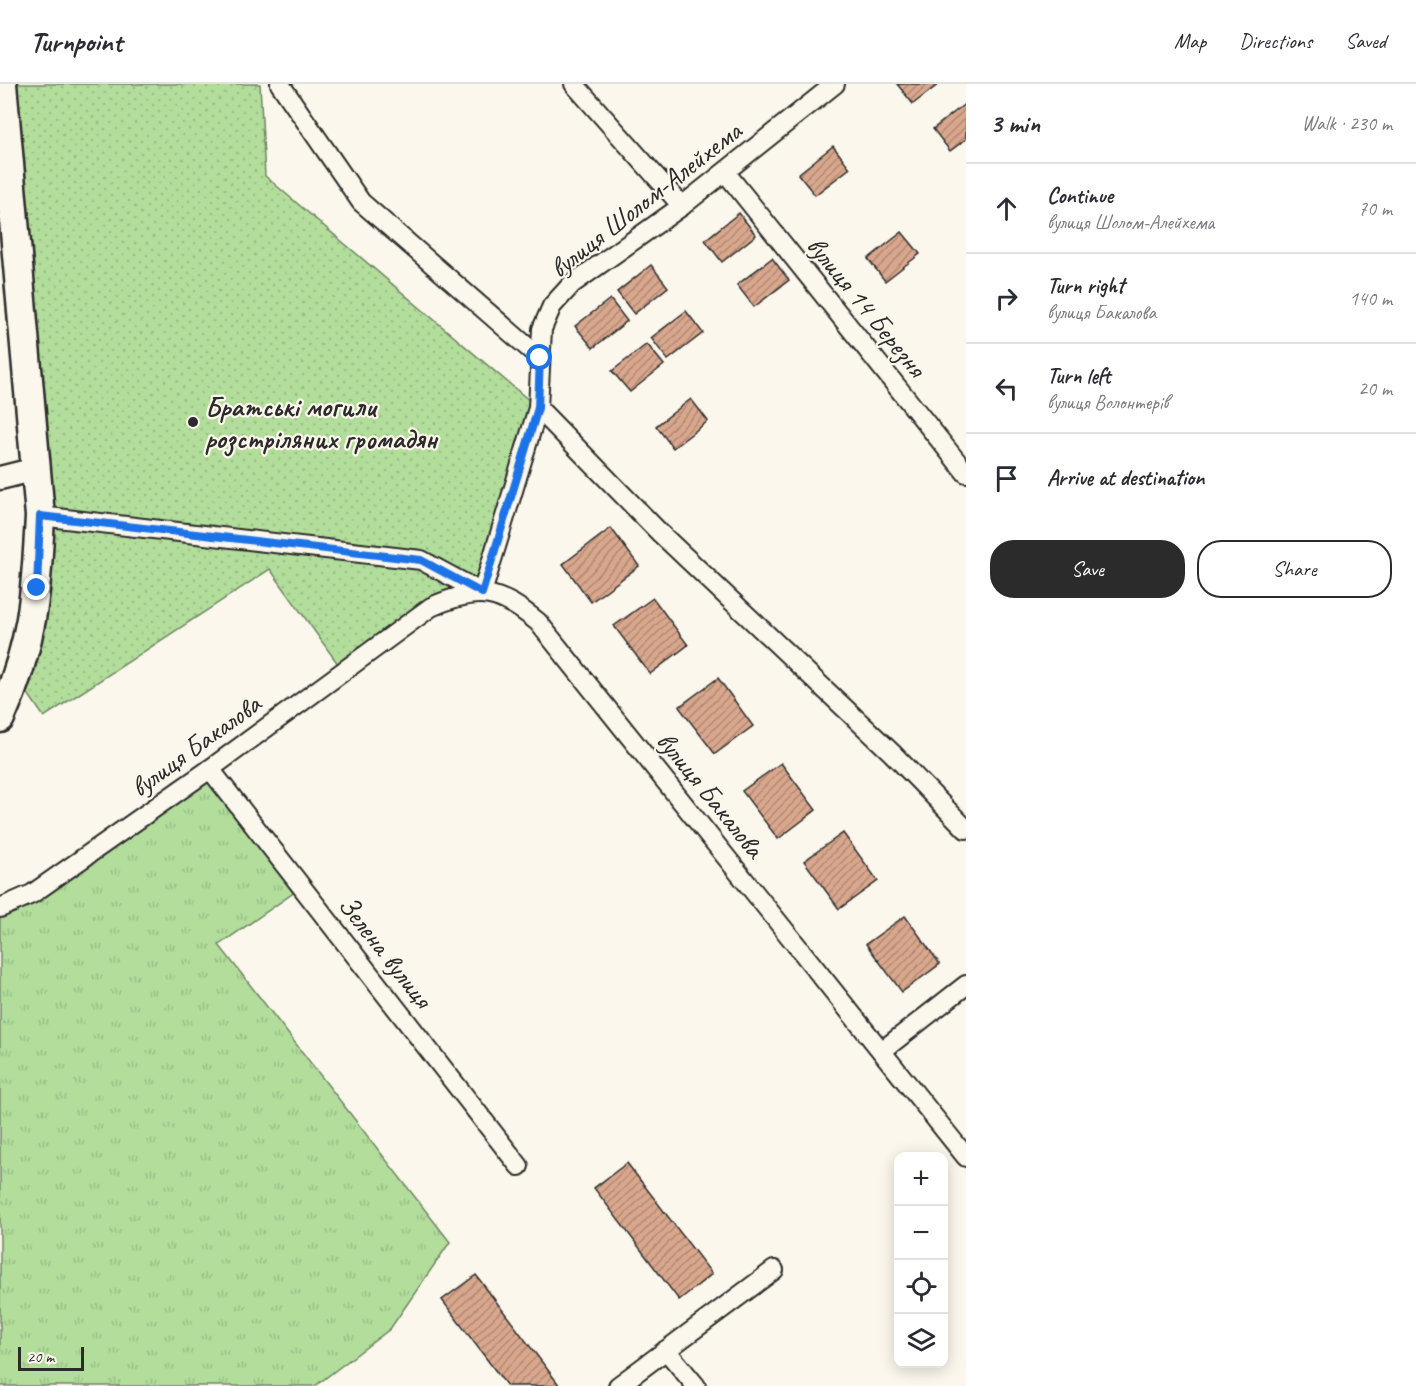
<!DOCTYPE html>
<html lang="en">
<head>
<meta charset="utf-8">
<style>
  :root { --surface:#fff; --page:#f2f2f3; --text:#2b2b33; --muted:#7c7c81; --line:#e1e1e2; --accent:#2b2b2b }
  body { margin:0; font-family:Caveat,sans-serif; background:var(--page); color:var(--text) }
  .controls { position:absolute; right:18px; bottom:18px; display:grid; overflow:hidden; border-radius:12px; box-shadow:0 3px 15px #0003 }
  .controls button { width:54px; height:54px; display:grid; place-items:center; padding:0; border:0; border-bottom:2px solid var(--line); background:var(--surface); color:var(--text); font:30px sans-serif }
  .scale { position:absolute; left:18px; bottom:15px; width:66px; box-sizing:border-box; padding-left:6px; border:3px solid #2b2b2b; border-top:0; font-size:16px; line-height:21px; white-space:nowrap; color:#2b2b2b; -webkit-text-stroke:4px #fbf7ec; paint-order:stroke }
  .stop { position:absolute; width:18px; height:18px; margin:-14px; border:4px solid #1a73e8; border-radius:50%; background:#fff }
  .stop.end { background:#1a73e8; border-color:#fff; box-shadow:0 2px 6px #0008 }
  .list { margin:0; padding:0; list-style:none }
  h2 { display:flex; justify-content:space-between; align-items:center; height:78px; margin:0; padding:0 24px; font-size:26px }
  h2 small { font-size:20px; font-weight:400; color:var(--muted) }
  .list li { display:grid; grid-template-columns:39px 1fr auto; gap:18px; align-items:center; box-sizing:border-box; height:90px; padding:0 24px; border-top:2px solid var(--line) }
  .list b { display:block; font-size:22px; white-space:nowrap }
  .list p { margin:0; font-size:20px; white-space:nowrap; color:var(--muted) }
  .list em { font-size:20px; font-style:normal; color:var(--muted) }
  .actions { display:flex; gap:12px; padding:18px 24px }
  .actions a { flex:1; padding:14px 0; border:2px solid var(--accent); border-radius:24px; text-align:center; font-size:21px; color:var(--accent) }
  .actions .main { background:var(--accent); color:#fff }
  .icon { flex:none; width:33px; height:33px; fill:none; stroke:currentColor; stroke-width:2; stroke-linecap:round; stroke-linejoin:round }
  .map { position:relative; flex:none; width:966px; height:1302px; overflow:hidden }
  header { display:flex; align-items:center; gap:36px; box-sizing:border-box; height:84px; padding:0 30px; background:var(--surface); border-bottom:2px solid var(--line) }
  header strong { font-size:28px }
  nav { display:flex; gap:33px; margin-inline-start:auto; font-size:21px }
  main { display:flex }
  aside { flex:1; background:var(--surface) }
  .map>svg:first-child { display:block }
  .grass { fill:url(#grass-tufts); stroke:#6e8463; stroke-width:1.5 }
  .park { fill:url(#park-dots); stroke:#6e8463; stroke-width:1.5 }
  .building { fill:url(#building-hatch); stroke:#2b2b2b; stroke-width:1.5 }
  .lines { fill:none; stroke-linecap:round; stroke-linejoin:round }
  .minor-casing { stroke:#2b2b2b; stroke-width:22 }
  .tertiary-casing { stroke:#2b2b2b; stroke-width:27 }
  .primary-casing { stroke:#2b2b2b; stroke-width:33 }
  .minor { stroke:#fbf7ec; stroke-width:18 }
  .tertiary { stroke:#fbf7ec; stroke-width:22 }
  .primary { stroke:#fbf7ec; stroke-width:28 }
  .route { stroke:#1a73e8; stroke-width:8 }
  .poi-dot { fill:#2b2b2b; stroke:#fbf7ec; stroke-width:2 }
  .labels { text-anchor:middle; stroke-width:4.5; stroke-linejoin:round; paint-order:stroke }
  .street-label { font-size:28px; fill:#2b2b2b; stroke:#fbf7ec }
  .poi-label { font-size:28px; font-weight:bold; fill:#2b2b2b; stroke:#fbf7ec; text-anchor:start }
</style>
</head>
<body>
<header>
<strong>Turnpoint</strong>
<nav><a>Map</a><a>Directions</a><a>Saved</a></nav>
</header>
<main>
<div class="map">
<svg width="966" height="1302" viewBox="0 0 966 1302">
  <defs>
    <pattern id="grass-tufts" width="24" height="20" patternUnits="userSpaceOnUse" patternTransform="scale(1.5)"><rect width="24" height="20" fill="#b2dd9b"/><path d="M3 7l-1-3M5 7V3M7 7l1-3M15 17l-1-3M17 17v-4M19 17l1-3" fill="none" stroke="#99be86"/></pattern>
    <pattern id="park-dots" width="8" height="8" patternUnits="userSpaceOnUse" patternTransform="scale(1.5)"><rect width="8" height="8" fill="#b2dd9b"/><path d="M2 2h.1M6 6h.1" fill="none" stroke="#99be86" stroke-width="1.8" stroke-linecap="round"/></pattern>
    <pattern id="building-hatch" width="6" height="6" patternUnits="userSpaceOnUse" patternTransform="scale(1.5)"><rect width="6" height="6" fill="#d9a78d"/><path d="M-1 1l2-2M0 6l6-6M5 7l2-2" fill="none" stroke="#b08873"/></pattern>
  </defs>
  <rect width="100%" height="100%" fill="#fbf7ec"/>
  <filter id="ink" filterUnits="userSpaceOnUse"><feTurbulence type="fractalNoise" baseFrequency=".0167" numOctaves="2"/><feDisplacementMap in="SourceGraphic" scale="12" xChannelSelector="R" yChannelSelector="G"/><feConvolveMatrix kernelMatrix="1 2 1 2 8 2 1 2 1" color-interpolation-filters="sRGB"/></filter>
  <g filter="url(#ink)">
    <polygon class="grass" points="210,685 302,803 219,861 450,1158 390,1245 315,1302 0,1302 0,824"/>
    <polygon class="park" points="2,0 260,0 265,92 538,324 482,509 456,512 343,587 270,485 44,633 18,595 37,504"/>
    <g class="building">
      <polygon points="897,0 939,0 913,20"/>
      <polygon points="966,19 966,55 950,67 933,45"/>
      <polygon points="833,62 850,84 815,111 798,90"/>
      <polygon points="739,129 756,151 722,178 705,156"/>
      <polygon points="902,148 920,170 885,197 868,175"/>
      <polygon points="772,174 789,196 754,223 737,201"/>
      <polygon points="651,181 668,203 634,230 617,208"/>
      <polygon points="610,215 627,237 593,264 575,242"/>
      <polygon points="686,227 703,249 668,276 651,254"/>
      <polygon points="647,260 664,281 630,308 612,287"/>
      <polygon points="691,315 708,337 673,364 656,342"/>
      <polygon points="611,444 639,482 591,518 563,480"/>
      <polygon points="653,514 688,561 650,590 614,542"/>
      <polygon points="718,594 753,642 715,670 679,623"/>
      <polygon points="781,679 816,726 778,755 742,707"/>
      <polygon points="843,749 878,797 839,825 804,777"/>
      <polygon points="905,832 940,880 902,908 866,860"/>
      <polygon points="627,1079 712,1190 679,1216 594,1104"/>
      <polygon points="476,1191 560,1302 507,1302 442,1216"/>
    </g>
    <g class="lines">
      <g class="minor-casing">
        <g id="minor">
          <polyline points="280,0 361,118 540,274"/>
          <polyline points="574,0 682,122"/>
          <polyline points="726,89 966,389"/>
          <polyline points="538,324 660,449 892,669 966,745"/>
          <polyline points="40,432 421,476 482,509 538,324 542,245 552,222 572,200 682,122 835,0"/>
          <polyline points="210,685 519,1082"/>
          <path d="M0,824L32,810L210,685L431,523C479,502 498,506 538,538L966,1073"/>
          <polyline points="883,966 966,901"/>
          <polyline points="666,1266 696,1302"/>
          <polyline points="618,1302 774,1186"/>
        </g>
      </g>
      <g class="tertiary-casing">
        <polyline id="tertiary" points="0,394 36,385"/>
      </g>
      <g class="primary-casing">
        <path id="primary" d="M0,634C33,561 36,512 40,432L2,0"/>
      </g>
      <use href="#minor" class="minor"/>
      <use href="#tertiary" class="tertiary"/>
      <use href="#primary" class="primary"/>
    </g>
  </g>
  <g class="lines" filter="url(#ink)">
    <polyline class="route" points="37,504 40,432 421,476 482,509 538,324 540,274"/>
  </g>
  <circle class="poi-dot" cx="193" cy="338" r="6"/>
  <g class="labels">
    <g class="street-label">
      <text transform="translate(645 115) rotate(-38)" y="10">вулиця Шолом-Алейхема</text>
      <text transform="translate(867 222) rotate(51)" y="10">вулиця 14 Березня</text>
      <text transform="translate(195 661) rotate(-36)" y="10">вулиця Бакалова</text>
      <text transform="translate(711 710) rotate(51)" y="10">вулиця Бакалова</text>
      <text transform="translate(386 867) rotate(52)" y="10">Зелена вулиця</text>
    </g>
    <g class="poi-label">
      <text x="205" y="332">Братські могили<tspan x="205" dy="32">розстріляних громадян</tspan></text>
    </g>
  </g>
</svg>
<div class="controls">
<button>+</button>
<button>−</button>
<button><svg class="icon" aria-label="locate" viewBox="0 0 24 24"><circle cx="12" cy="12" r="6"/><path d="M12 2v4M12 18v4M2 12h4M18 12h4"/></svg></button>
<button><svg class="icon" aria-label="layers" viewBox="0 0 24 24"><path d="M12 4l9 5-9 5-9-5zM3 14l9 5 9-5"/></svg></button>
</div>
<div class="scale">20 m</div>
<div class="stop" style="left:540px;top:274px"></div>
<div class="stop end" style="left:37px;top:504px"></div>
</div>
<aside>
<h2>3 min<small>Walk · 230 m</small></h2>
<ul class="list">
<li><svg class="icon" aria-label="ahead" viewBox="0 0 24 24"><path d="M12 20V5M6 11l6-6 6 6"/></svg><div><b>Continue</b><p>вулиця Шолом-Алейхема</p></div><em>70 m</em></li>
<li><svg class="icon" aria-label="right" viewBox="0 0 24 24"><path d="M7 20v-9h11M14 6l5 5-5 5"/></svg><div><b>Turn right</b><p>вулиця Бакалова</p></div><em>140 m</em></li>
<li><svg class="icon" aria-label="left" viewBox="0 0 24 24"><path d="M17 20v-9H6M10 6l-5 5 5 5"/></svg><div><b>Turn left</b><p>вулиця Волонтерів</p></div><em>20 m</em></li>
<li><svg class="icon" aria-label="arrive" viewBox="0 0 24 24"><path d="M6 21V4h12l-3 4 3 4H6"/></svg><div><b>Arrive at destination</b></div></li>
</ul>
<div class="actions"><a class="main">Save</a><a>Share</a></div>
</aside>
</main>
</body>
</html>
